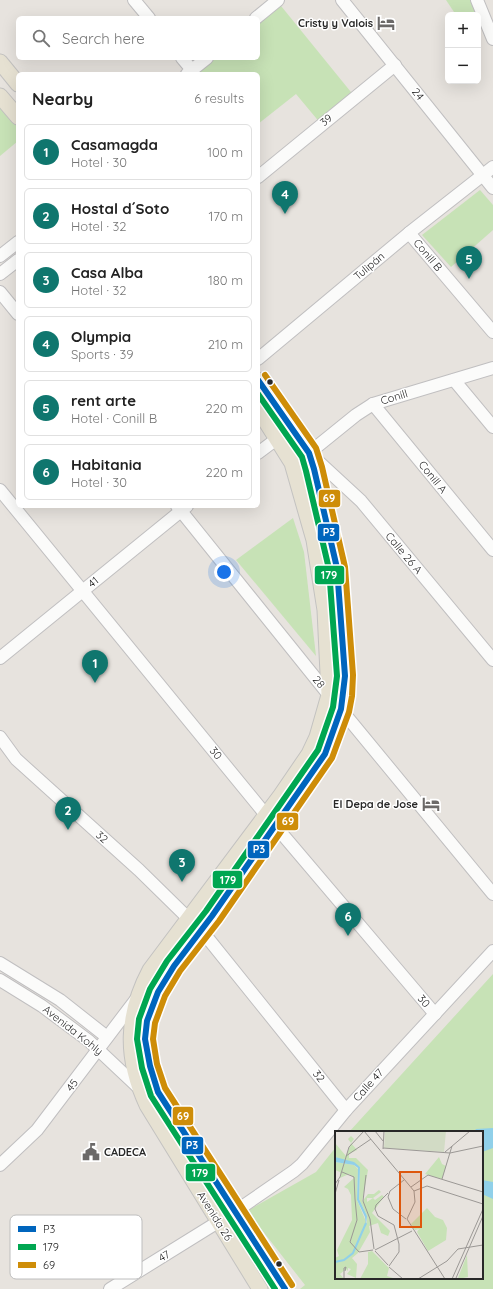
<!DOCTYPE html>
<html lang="en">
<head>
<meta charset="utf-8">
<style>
  :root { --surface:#fff; --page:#f2f2f2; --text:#222; --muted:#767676; --line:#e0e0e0; --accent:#0f766e }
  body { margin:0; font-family:Quicksand,sans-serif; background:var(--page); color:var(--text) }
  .controls { position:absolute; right:12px; top:12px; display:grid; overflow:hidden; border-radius:6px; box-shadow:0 4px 16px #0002 }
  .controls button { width:36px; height:36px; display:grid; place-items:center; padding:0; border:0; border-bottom:1px solid var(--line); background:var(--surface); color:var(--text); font:20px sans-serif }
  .you { position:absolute; left:224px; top:572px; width:14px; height:14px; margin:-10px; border:3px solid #fff; border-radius:50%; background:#1a73e8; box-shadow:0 0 0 6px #1a73e833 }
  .badge { display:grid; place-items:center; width:26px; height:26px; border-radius:50%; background:var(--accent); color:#fff; font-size:13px; font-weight:700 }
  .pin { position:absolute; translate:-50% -33px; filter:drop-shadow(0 1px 2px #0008) }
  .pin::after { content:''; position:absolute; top:21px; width:14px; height:12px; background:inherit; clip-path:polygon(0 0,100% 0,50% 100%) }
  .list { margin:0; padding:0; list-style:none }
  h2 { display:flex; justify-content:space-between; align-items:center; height:52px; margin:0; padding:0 16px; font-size:17px }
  h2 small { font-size:13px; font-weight:400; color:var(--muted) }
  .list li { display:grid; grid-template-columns:26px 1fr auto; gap:12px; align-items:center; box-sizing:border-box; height:56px; margin:0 8px 8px; padding:0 8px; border:1px solid var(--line); border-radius:6px }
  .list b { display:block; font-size:15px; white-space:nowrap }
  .list p { margin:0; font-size:13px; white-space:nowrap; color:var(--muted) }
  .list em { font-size:13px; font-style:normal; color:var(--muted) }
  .icon { flex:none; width:22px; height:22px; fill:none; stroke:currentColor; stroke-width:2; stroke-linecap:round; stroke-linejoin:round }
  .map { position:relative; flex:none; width:493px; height:1289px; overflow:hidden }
  .search { position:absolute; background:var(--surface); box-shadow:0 4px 16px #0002; left:16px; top:16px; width:244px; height:44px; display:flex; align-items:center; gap:10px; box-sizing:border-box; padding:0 14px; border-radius:6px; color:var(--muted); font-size:15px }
  .panel { position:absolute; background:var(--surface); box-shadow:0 4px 16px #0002; left:16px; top:72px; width:244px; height:436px; border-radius:6px }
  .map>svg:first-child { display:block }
  .green { fill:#c7e2b6 }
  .water { fill:#90d0e9 }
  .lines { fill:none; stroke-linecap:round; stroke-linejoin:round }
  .minor-casing { stroke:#c0bfc0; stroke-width:14 }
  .major-casing { stroke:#c3c2c0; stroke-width:17 }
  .minor { stroke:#fbfbfa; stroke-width:12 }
  .major { stroke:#e6e1d2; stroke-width:15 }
  .bus-1-casing { stroke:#fff; stroke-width:9 }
  .bus-2-casing { stroke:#fff; stroke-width:9 }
  .bus-3-casing { stroke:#fff; stroke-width:9 }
  .bus-1 { stroke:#0065bd; stroke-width:6 }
  .bus-2 { stroke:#00a651; stroke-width:6 }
  .bus-3 { stroke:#ce8d08; stroke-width:6 }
  .bus-dot { fill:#282828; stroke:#fff; stroke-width:1.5 }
  .labels { text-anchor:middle; stroke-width:3; stroke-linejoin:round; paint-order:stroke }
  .poi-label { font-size:11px; font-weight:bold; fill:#282828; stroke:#fff; text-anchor:end }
  .street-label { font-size:11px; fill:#282828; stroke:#fff }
  .inset-river { fill:none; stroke:#90d0e9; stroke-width:2 }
  .inset-road { fill:none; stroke:#9b9895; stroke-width:1 }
  .view { fill:#de570d; fill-opacity:0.15; stroke:#de570d; stroke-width:2 }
  .inset-edge { fill:none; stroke:#282828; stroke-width:2 }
  .key { fill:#fff; stroke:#bebebe; stroke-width:1 }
  .key-label { font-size:11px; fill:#282828 }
  .line-badge { stroke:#fff; stroke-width:1.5 }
  .badge-label { font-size:11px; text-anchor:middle; font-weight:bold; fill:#fff }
</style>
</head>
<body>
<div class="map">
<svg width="493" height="1289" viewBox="0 0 493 1289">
  <rect width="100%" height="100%" fill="#e7e3de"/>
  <g class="green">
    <polygon points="446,0 477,0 478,15 456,15"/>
    <polygon points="277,1 355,97 321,124 296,94 258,124 258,74 187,74 207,58 258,58 258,18"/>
    <polygon points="0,96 18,117 18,141 0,156"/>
    <polygon points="480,190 493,205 493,230 451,267 422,235"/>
    <path d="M297,459L304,460L330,568L338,657L337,697L335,696C335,647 332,598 323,550C318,519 307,489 297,459Z"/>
    <polygon points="293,518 304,552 316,656 236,560"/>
    <polygon points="268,823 269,825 159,975 143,1066 276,1289 269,1289 155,1107 150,1098 140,1066 143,999 156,972"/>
    <polygon points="493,974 493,1289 300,1289 305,1285 247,1211 316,1172 336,1147 336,1278 482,1278 482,1132 349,1132"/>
  </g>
  <g class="water">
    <polygon points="493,1128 493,1148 482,1152 482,1132 474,1132 476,1129"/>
    <polygon points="482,1180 493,1182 493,1199 482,1194"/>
  </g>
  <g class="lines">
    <g class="minor-casing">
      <g id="minor">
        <polyline points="134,0 149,18"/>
        <polyline points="342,0 493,188"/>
        <polyline points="477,0 493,39"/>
        <polyline points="256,18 278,0"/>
        <polyline points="182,58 192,70"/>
        <polyline points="187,74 207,58"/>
        <polyline points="258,177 395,65"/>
        <polyline points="409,233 493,332"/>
        <polyline points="0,256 18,242"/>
        <polyline points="0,274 18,260"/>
        <polyline points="0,292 18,314"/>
        <polyline points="258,359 409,233 493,167"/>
        <polyline points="493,368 373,404 356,415 309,453 361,501 493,660"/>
        <polyline points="454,380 493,427"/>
        <polyline points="373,404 493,550"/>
        <polyline points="258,453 278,438"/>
        <polyline points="0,490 266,815 435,1014"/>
        <polyline points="177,506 329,695 493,894"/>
        <polyline points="0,658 187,506"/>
        <polyline points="0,737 16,759 139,870 189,919"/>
        <polyline points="202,931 346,1110"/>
        <polyline points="0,963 60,1000 107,1037"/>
        <polyline points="0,980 42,1006 89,1041 140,1089"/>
        <polyline points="0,1165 37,1130 137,998"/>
        <polyline points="236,1211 294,1171 302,1164 346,1110 493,951"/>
        <polyline points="110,1289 218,1222"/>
      </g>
    </g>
    <g class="major-casing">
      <g id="major">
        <polyline points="0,62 18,84"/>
        <polyline points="0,96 18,117"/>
        <path d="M258,380L309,453L314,469L337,568L345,676L344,695L341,709L325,754C288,808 250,862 212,916C188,950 156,980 147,1021C142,1045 150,1070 158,1092L285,1289"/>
        <path d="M258,409L292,463L314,540L325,610L329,695L317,737L309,754L281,795L150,970C126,1015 125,1058 147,1105L260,1289"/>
      </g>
    </g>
    <use href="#minor" class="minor"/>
    <use href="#major" class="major"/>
    <g class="bus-1-casing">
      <polyline id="bus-1" points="258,380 309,453 314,469 337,568 345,676 341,709 325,754 212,916 174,966 158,992 147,1021 145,1039 150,1066 158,1092 285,1289"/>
    </g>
    <g class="bus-2-casing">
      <polyline id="bus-2" points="258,394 302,457 306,471 329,569 337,676 333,707 318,750 206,911 167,961 150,989 139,1019 137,1039 142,1068 151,1096 275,1289"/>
    </g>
    <g class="bus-3-casing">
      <polyline id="bus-3" points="265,375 316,448 322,467 345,567 353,675 352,696 349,712 332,758 219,921 180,971 165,996 155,1023 153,1039 157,1064 165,1088 292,1285"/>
    </g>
    <use href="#bus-1" class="bus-1"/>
    <use href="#bus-2" class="bus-2"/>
    <use href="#bus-3" class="bus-3"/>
  </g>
  <defs>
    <g id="hotel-bare" transform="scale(1.38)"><path d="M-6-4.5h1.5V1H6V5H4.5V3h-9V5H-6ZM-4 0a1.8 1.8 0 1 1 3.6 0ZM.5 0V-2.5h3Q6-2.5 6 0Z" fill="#6b6968" stroke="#fff" stroke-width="2.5" paint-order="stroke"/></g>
    <g id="civic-bare" transform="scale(1.38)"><path d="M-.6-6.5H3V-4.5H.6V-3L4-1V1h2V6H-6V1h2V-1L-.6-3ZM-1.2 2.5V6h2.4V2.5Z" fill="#6b6968" stroke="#fff" stroke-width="2.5" paint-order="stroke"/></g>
  </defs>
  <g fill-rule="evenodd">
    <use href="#hotel-bare" x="386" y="23"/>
    <use href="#hotel-bare" x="431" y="804"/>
    <use href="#civic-bare" x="91" y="1152"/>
  </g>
  <g class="bus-dot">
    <circle cx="270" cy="382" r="3.5"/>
    <circle cx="279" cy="1264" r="3.5"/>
  </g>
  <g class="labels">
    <g class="poi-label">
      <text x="373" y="27">Cristy y Valois</text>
      <text x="418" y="808">El Depa de Jose</text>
      <text x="104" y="1156" text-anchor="start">CADECA</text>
    </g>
    <g class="street-label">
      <text transform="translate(418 94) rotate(52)" y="4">24</text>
      <text transform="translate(326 120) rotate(-39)" y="4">39</text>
      <text transform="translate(428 255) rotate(50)" y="4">Conill B</text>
      <text transform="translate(369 266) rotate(-40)" y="4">Tulipán</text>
      <text transform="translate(394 397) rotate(-17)" y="4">Conill</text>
      <text transform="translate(433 477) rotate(51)" y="4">Conill A</text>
      <text transform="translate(404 553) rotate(50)" y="4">Calle 26 A</text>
      <text transform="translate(93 582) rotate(-39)" y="4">41</text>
      <text transform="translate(319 682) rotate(51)" y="4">28</text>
      <text transform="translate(216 753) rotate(51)" y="4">30</text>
      <text transform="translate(102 837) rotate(42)" y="4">32</text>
      <text transform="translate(424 1001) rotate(50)" y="4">30</text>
      <text transform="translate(73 1030) rotate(38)" y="4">Avenida Kohly</text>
      <text transform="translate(319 1076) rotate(52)" y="4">32</text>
      <text transform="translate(72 1085) rotate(-52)" y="4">45</text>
      <text transform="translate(368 1085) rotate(-48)" y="4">Calle 47</text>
      <text transform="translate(215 1216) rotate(58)" y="4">Avenida 26</text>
      <text transform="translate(164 1256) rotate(-32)" y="4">47</text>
    </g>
  </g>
  <g transform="translate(335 1131)">
    <rect width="148" height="148" fill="#e7e3de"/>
    <path d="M16,5L19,8L16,12L22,19L14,23V27H21L33,39L27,71L33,63H39L44,59L46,61L38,67H32V71L38,67L40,69L47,64L49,66L37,82L55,100L53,105L46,102L43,92L34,95L35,101L23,122L17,127L22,133L21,147L12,143L16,138L13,137V140L11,138L5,143L9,148H0V127L4,125L2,119L17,89L16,64L13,58L9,56L19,47L14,43L5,47V41L0,39V31L19,34L23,38L22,69L32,93V85L24,68L25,36L0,26V12L11,25L16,12L13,8ZM104,26L107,33L111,35L107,48L90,43ZM92,77L100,86L108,89L112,97L111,109L93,120L82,101L84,98L80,99L76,93ZM37,120L54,137L52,145L61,148H25L33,133V121ZM132,124L133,146L123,148V147Z" fill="#c7e2b6"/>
    <path d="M50,0H111L109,21L49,17Z" fill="#d2dbc5"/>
    <path d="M0,26L19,31L25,36L24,68L32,85L31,95L30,86L22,69L23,37L19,34L0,31Z" fill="#90d0e9"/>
    <path class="inset-river" d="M0,131L9,129L18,122L31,92"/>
    <path class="inset-road" d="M29,0L79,60L80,71L72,88L110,148M40,0L48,10M48,17L115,22L148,15M48,18L49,0M110,21L135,0M11,25L36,8M7,41L19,46L20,68M31,44L28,70L35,88L39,118M107,48L117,15M69,49L55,60L53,66L58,78L71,88M0,53L5,46L14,16L29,0M76,56L93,44L148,61M79,60L92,55L148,73M53,62L41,74L40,78L43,85L59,94L64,113V121L54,135M0,63L4,49M20,68L22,89L15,111L24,121L38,119M40,119L77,100M40,120L53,134M54,136L68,148M121,147L148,85M9,148V137L11,136L10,140M83,148L112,130L123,118L148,114M117,148L148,78"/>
    <path class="view" d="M65,41H86V96H65Z"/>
    <rect width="148" height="148" class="inset-edge"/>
  </g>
  <rect x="10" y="1215" width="132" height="64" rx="6" class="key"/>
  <rect x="18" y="1226" width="18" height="6" fill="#0065bd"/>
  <rect x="18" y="1244" width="18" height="6" fill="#00a651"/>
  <rect x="18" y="1262" width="18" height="6" fill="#ce8d08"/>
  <g class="key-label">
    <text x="43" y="1233">P3</text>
    <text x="43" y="1251">179</text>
    <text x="43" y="1269">69</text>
  </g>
  <g class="line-badge">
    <rect x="318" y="489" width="23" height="19" rx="4" fill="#ce8d08"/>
    <rect x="317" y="523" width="23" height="19" rx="4" fill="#0065bd"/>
    <rect x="314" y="565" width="31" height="20" rx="4" fill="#00a651"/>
    <rect x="276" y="812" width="23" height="19" rx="4" fill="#ce8d08"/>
    <rect x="247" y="840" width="23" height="19" rx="4" fill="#0065bd"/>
    <rect x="212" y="870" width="31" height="19" rx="4" fill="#00a651"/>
    <rect x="172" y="1106" width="22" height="20" rx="4" fill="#ce8d08"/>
    <rect x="181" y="1136" width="23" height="19" rx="4" fill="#0065bd"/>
    <rect x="185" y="1163" width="31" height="19" rx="4" fill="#00a651"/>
  </g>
  <g class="badge-label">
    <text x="329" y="502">69</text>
    <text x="329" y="536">P3</text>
    <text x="329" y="579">179</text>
    <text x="288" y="825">69</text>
    <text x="259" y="853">P3</text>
    <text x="228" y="884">179</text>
    <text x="183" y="1120">69</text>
    <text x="192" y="1149">P3</text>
    <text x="200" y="1177">179</text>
  </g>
</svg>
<div class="controls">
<button>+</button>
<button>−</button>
</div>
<div class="you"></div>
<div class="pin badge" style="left:95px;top:683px">1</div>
<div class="pin badge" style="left:68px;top:830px">2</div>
<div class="pin badge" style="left:182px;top:882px">3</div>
<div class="pin badge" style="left:285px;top:214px">4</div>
<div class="pin badge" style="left:469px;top:279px">5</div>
<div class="pin badge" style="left:348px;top:936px">6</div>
<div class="search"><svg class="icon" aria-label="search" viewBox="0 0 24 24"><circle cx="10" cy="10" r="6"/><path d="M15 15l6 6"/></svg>Search here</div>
<section class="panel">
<h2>Nearby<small>6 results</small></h2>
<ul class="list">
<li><span class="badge">1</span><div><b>Casamagda</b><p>Hotel · 30</p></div><em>100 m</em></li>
<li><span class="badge">2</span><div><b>Hostal d´Soto</b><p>Hotel · 32</p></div><em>170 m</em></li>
<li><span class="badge">3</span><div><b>Casa Alba</b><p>Hotel · 32</p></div><em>180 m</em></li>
<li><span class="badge">4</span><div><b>Olympia</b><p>Sports · 39</p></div><em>210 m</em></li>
<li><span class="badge">5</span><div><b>rent arte</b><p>Hotel · Conill B</p></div><em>220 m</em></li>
<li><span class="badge">6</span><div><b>Habitania</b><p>Hotel · 30</p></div><em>220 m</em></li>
</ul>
</section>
</div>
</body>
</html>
